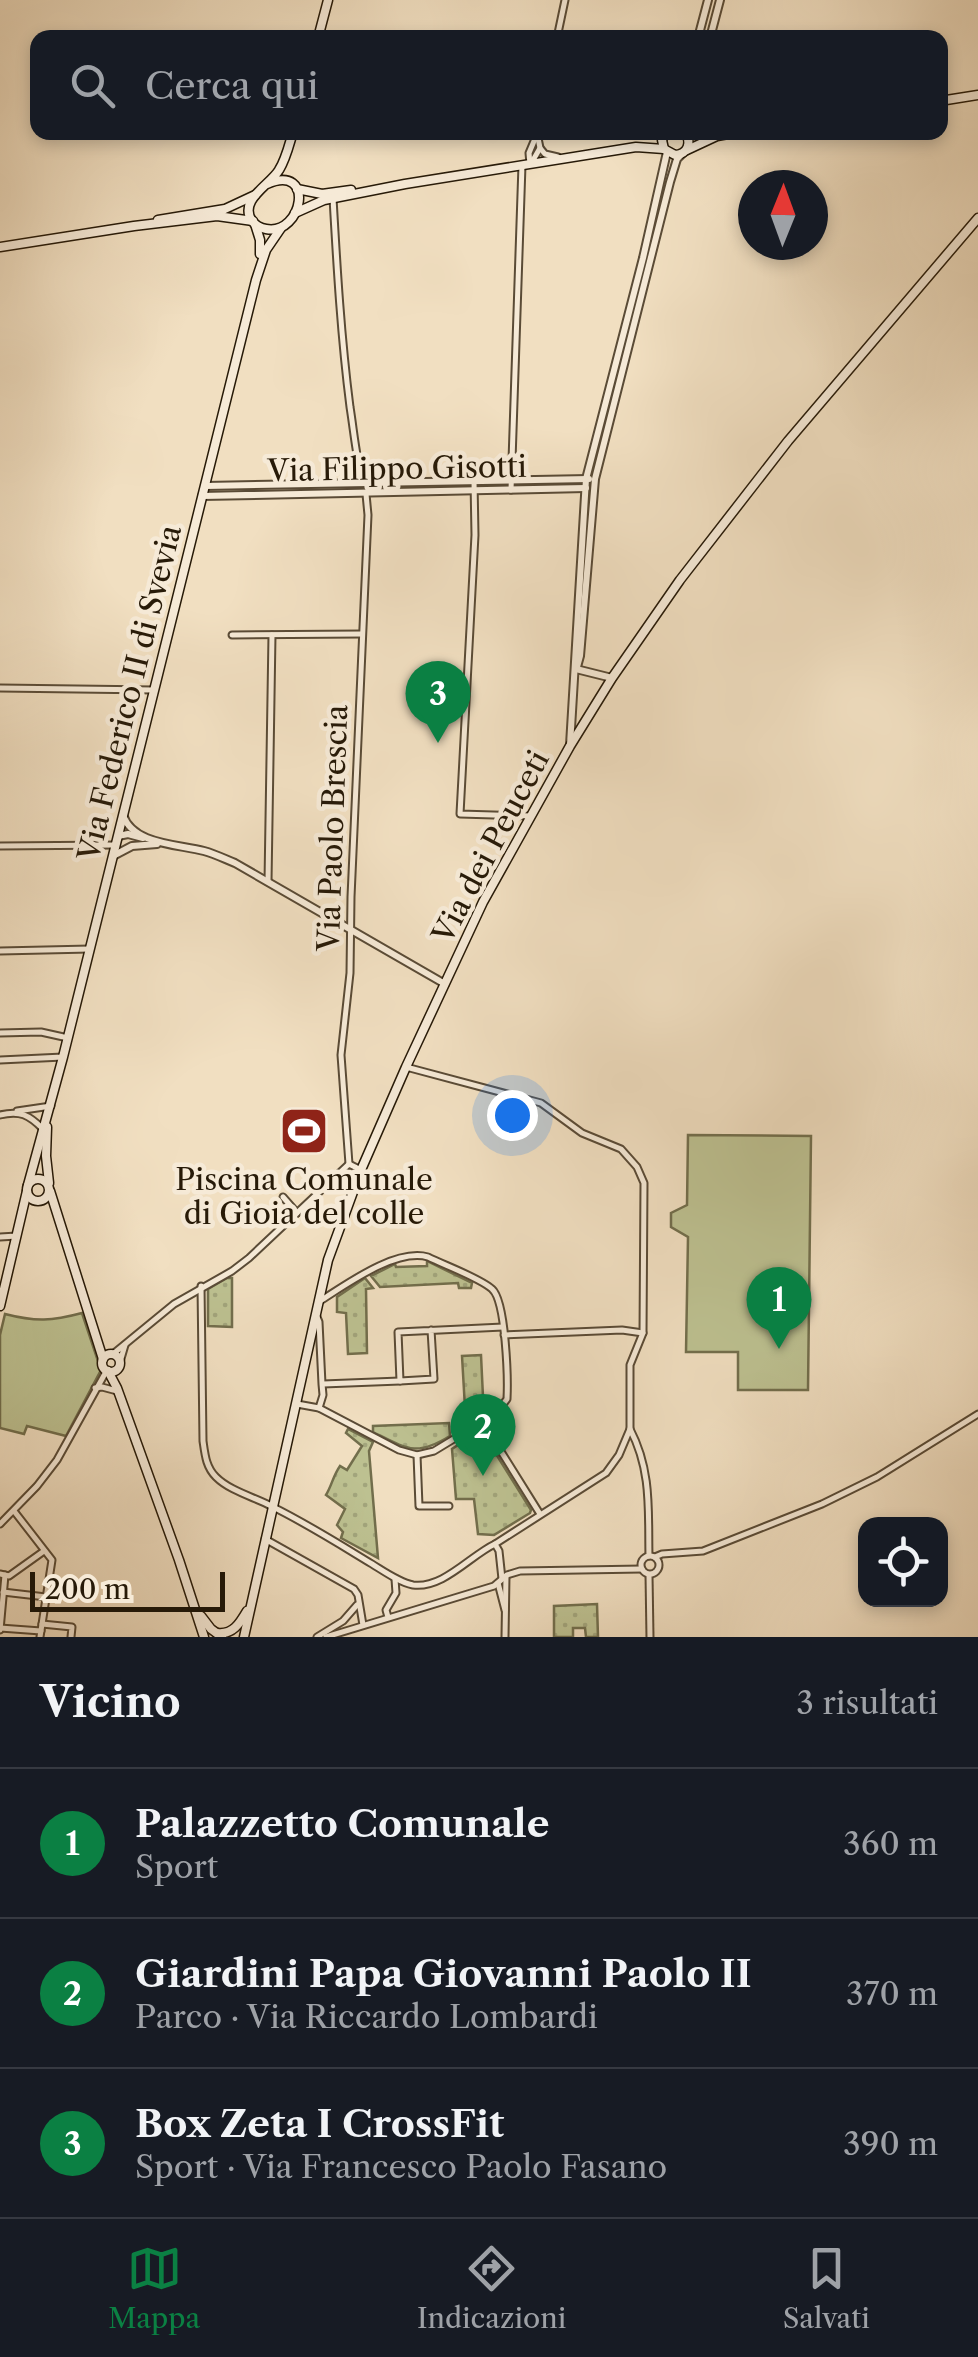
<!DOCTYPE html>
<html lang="it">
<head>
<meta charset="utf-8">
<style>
  :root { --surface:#171b24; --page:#242831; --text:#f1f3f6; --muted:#9ea1a6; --line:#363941; --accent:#0b8043 }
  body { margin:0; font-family:"Libre Caslon Text",serif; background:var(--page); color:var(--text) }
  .controls { position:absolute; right:30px; bottom:30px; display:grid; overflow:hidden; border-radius:20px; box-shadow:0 5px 15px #0003 }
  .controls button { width:90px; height:90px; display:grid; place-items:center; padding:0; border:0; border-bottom:2px solid var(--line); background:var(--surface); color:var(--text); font:50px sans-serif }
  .compass { position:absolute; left:738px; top:170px; width:90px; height:90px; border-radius:50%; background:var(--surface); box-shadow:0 5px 15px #0003; rotate:1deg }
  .scale { position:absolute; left:30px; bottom:25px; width:195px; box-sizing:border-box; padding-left:10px; border:5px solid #271a08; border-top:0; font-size:28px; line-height:35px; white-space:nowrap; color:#271a08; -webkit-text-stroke:8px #f6ead7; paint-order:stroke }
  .you { position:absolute; left:512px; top:1115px; width:35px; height:35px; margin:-25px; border:8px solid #fff; border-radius:50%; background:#1a73e8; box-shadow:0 0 0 15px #1a73e833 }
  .badge { display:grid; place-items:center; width:65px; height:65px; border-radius:50%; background:var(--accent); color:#fff; font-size:32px; font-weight:700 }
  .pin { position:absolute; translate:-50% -82px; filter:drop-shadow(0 2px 5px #0008) }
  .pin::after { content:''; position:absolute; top:52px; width:35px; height:30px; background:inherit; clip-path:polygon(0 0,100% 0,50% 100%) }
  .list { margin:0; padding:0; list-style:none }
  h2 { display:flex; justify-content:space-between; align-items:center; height:130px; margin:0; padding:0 40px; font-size:42px }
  h2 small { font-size:32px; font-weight:400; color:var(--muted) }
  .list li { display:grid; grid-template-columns:65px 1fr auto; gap:30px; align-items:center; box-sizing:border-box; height:150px; padding:0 40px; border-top:2px solid var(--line) }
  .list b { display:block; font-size:38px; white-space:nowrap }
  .list p { margin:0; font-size:32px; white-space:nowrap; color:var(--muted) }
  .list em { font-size:32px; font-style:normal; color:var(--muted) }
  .icon { flex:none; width:55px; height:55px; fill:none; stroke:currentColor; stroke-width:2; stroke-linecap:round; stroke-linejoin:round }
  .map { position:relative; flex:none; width:978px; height:1637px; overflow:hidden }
  .search { position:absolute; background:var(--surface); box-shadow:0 5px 15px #0003; left:30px; right:30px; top:30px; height:110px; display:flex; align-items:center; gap:25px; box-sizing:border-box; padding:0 35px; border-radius:20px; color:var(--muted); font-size:38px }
  .sheet { height:580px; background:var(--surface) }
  nav { display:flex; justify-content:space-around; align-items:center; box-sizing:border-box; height:140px; border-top:2px solid var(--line); background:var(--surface); font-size:28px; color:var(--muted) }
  nav a { display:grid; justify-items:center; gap:5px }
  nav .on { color:var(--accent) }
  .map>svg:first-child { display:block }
  .grass { fill:url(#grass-dots); stroke:#726e4c; stroke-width:2.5 }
  .pitch { fill:#bdc191; stroke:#726e4c; stroke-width:2.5 }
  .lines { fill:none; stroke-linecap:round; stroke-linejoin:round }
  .minor-casing { stroke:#5a4b36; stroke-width:9 }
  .tertiary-casing { stroke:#5a4b36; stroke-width:10 }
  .secondary-casing { stroke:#271a08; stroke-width:11 }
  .minor { stroke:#f6ead7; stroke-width:5 }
  .tertiary { stroke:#f6ead7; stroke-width:6 }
  .secondary { stroke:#f6ead7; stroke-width:8 }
  .labels { text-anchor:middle; stroke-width:9; stroke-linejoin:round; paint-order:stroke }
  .street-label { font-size:30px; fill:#271a08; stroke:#f6ead7 }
  .poi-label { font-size:30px; fill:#271a08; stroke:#f6ead7 }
</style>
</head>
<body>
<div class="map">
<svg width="978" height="1637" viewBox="0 0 978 1637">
  <defs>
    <pattern id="grass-dots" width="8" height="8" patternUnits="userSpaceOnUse" patternTransform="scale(2.5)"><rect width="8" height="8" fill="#bdc191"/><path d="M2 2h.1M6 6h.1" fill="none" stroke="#a2a57c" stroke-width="1.8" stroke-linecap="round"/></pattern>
  </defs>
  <rect width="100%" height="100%" fill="#f1dfc1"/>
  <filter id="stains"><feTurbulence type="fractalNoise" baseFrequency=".002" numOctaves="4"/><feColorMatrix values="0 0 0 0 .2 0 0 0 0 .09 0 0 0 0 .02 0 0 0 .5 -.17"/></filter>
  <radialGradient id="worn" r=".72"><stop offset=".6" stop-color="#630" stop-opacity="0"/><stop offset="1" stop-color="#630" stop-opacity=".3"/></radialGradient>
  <g class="grass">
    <polygon points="427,1261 472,1283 471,1288 459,1288 458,1283 380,1287 371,1276 395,1264 396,1267 427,1266"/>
    <polygon points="227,1278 232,1278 232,1327 208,1326 208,1289"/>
    <polygon points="365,1278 373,1288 366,1289 367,1353 348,1354 346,1313 337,1312 337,1297"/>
    <polygon points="481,1355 483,1397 490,1398 486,1413 457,1432 456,1421 462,1421 461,1409 465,1408 462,1356"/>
    <path d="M449,1423L450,1436C416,1457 407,1449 373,1432V1426Z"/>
    <path d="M348,1429L373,1442L369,1451L378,1558L341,1538L343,1532L337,1525L345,1509L326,1495C332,1485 333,1476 340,1466L347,1470L362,1446L346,1433Z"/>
    <polygon points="481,1430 531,1510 530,1513 494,1535 478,1534 474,1499 456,1499 452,1449"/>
    <polygon points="597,1604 598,1637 586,1637 585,1628 573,1628 573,1637 554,1637 554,1606"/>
  </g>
  <g class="pitch">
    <polygon points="688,1135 811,1136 808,1390 738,1390 738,1352 686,1352 688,1237 671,1227 671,1213 687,1205"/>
    <path d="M82,1313L101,1370L66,1436L27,1426L24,1434L0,1428V1335L5,1314C36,1322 52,1321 82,1313Z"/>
  </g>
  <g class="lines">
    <g class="minor-casing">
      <g id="minor">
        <polyline points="557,38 565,0"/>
        <polyline points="540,148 545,154 558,157"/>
        <polyline points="532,162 540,148 537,133"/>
        <polyline points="530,164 529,153 537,134"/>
        <path d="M333,198C337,268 341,337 350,407C354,432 356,458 363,483"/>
        <polyline points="474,481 475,535 460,814 531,816"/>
        <polyline points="511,490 522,165"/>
        <polyline points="232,635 362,634"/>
        <polyline points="0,688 154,690"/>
        <polyline points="0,846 115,845"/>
        <polyline points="268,882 272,635"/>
        <polyline points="0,951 90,949"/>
        <polyline points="0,1033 41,1032 68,1038"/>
        <polyline points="0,1060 63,1057"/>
        <polyline points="406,1067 541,1103 582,1133 621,1149 637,1167 644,1183 643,1333 630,1365 630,1429 619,1455 606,1473 495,1544"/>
        <polyline points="17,1111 51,1106"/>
        <path d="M0,1115C20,1110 29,1115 43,1129"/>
        <polyline points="349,1164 341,1055 350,973 351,897 368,515 366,494"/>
        <polyline points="283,1197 297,1213"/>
        <polyline points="0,1237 17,1236"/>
        <path d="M201,1286L203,1441C205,1455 206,1467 216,1477C230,1491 254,1497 271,1506C306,1523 339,1544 372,1564C385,1572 399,1582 413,1585C443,1589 471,1555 495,1544L499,1551L502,1579"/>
        <polyline points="317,1317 319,1322 322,1384 323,1395 319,1408"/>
        <polyline points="431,1330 434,1379 400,1381 398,1332 503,1327"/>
        <polyline points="504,1335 622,1330 643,1333"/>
        <polyline points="113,1354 174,1304 232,1271 249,1258 349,1164 361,1170"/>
        <polyline points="120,1362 125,1345"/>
        <polyline points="323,1384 400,1381"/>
        <polyline points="95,1388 102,1387 117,1391"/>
        <path d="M297,1404L319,1408L399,1450L417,1455L434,1451L462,1434L501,1407L507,1399C508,1379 506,1301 492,1289C480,1278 444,1265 428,1257C396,1248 347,1284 320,1301"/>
        <polyline points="482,1421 540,1514"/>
        <path d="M630,1429C652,1471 648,1511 649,1556"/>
        <polyline points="417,1455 419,1506 449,1506"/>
        <polyline points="14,1511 52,1560 40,1637"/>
        <polyline points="0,1524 37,1486 57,1460 107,1370"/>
        <polyline points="265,1539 354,1589 358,1595 363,1625"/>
        <circle cx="650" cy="1565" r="9"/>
        <polyline points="655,1557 662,1554 703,1551 822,1504 877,1477 978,1414"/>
        <polyline points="0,1574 9,1576 44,1551"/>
        <polyline points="649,1575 650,1637"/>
        <polyline points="498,1583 505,1610"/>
        <polyline points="3,1592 46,1597"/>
        <polyline points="388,1617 386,1610 396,1593 395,1579"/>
        <polyline points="42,1624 72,1627 71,1637"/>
        <polyline points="0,1628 41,1631"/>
        <polyline points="0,1630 5,1575"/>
        <polyline points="317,1637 343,1621 357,1605"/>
        <polyline points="326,1637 494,1586 507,1575 520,1571 642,1569"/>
        <polyline points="505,1637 506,1576"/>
      </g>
    </g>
    <g class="tertiary-casing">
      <g id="tertiary">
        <polyline points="698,38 708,0"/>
        <polyline points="710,38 720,0"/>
        <polyline points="205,486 589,479"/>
        <polyline points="202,496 586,488"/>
        <polyline points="577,667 580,656 595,479 670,182 677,159 682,154"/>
        <polyline points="576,669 612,678"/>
        <polyline points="570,745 586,479 643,258 667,152"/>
        <path d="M123,815C133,845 178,844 204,851C215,854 225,859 235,863L445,984"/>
        <polyline points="118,836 128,834 143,838"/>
        <polyline points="113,856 132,846 157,844"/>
      </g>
    </g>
    <g class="secondary-casing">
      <g id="secondary">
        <polyline points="318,38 328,0"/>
        <polyline points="940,101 978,95"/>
        <path d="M666,132L662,140L664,149L675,155C688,154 692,143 685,132"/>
        <polyline points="687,150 717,136 739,132"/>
        <path d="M267,184C316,163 303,236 266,229C260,228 256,226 252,221C238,200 270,185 279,170C286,159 289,145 293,132"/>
        <polyline points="297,189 322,194 351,190"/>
        <polyline points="295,213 324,200 405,184 636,147 664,149"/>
        <polyline points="158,220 225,209 255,195"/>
        <polyline points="255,224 260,240 260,254"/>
        <polyline points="0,247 134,226 217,216 253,221"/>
        <polyline points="47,1127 46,1156 49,1183"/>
        <circle cx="38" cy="1190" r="11"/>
        <polyline points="28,1185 63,1057 256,280 266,250 281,228"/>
        <polyline points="50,1191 103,1359"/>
        <polyline points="0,1306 27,1191"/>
        <circle cx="111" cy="1363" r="9"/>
        <polyline points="108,1371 117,1388 179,1560 204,1637"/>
        <polyline points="201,1616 211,1629 222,1637"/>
        <path d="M217,1633C233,1635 240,1623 247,1611"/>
        <polyline points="244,1637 328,1260 361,1170 406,1067 483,902 570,746 612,678 680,580 788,441 978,218"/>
      </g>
    </g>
    <use href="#minor" class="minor"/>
    <use href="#tertiary" class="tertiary"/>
    <use href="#secondary" class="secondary"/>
  </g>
  <defs>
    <g id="stadium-square" transform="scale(2.5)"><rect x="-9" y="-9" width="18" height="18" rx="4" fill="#8f2418" stroke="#f6ead7"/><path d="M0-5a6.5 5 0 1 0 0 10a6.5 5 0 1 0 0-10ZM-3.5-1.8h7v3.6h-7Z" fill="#fff"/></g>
  </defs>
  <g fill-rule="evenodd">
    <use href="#stadium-square" x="304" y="1131"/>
  </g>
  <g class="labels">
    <g class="street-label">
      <text transform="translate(397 469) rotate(-1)" y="10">Via Filippo Gisotti</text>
      <text transform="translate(130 693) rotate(-76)" y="10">Via Federico II di Svevia</text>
      <text transform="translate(333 828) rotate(-88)" y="10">Via Paolo Brescia</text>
      <text transform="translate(491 847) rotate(-62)" y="10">Via dei Peuceti</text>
    </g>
    <g class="poi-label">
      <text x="304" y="1190">Piscina Comunale<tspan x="304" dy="34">di Gioia del colle</tspan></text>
    </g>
  </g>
  <rect width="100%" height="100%" filter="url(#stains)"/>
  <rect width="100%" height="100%" fill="url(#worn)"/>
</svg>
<div class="controls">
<button><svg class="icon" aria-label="locate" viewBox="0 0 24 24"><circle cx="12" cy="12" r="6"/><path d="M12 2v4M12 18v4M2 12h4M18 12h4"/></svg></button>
</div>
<svg class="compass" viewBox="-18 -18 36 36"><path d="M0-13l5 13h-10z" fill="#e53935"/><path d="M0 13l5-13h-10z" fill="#9ea1a6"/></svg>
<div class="scale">200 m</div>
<div class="you"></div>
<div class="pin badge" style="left:779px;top:1349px">1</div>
<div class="pin badge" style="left:483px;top:1476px">2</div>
<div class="pin badge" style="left:438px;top:743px">3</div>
<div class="search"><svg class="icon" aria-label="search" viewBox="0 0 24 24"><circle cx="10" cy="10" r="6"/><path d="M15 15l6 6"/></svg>Cerca qui</div>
</div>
<section class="sheet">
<h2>Vicino<small>3 risultati</small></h2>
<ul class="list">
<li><span class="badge">1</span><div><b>Palazzetto Comunale</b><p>Sport</p></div><em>360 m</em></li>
<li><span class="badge">2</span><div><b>Giardini Papa Giovanni Paolo II</b><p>Parco · Via Riccardo Lombardi</p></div><em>370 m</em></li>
<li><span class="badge">3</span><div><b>Box Zeta I CrossFit</b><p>Sport · Via Francesco Paolo Fasano</p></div><em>390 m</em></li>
</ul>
</section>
<nav>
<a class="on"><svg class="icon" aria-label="map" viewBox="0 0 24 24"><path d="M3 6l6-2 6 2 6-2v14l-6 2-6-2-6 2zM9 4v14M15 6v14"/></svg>Mappa</a>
<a><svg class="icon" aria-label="directions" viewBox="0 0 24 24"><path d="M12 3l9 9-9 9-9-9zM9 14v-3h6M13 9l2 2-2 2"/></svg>Indicazioni</a>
<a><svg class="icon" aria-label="saved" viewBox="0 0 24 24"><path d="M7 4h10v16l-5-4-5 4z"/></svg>Salvati</a>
</nav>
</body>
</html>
